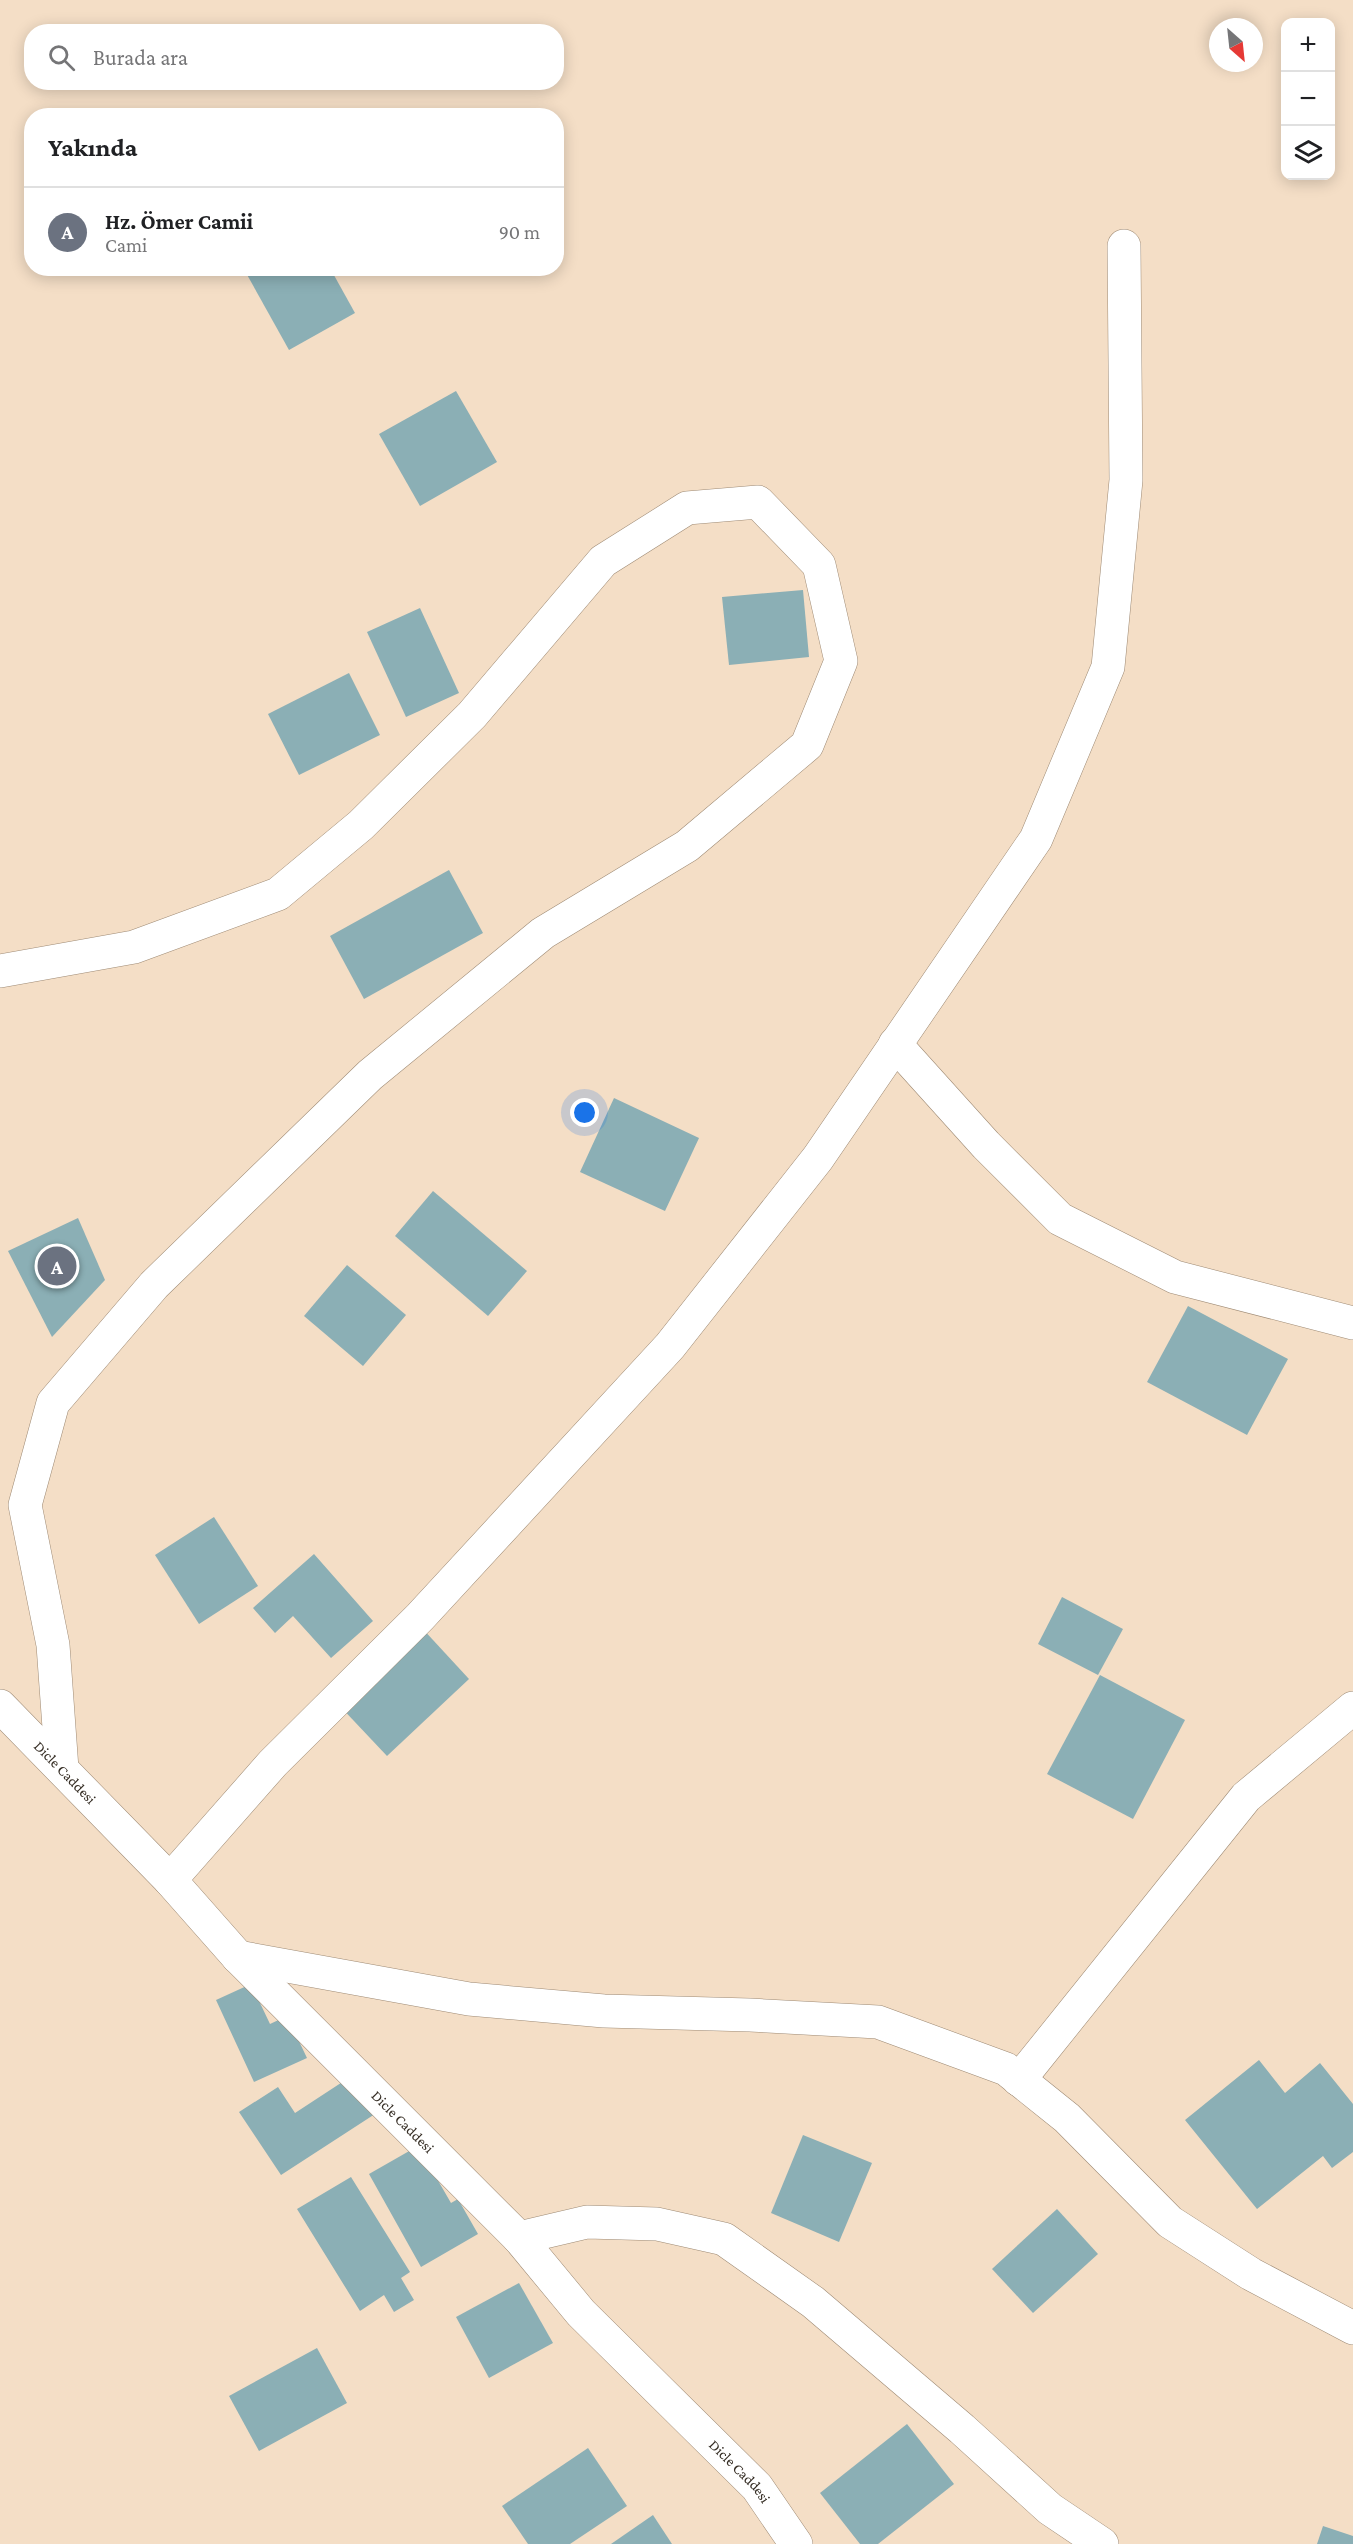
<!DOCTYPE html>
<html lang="tr">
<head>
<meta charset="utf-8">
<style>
  :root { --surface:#fff; --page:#f6f6f6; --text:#202124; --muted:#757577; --line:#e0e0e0; --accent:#111827 }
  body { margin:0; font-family:"Crimson Pro",serif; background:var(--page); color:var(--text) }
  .controls { position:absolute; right:18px; top:18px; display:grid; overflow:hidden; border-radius:12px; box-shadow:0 3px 15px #0003 }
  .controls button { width:54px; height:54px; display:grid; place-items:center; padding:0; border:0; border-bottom:2px solid var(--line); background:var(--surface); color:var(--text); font:30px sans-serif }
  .compass { position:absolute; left:1209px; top:18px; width:54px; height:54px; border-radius:50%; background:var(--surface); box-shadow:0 3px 15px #0003; rotate:153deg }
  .you { position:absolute; left:585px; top:1113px; width:21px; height:21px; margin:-15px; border:4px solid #fff; border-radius:50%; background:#1a73e8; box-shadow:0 0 0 9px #1a73e833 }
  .badge { display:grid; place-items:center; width:39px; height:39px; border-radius:50%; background:var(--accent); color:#fff; font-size:20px; font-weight:700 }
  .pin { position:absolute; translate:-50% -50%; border:3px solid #fff; box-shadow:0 2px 6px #0006 }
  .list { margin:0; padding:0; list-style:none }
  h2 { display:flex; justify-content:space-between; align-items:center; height:78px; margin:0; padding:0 24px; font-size:26px }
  h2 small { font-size:20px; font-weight:400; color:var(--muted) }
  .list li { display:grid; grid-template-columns:39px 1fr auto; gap:18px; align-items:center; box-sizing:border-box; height:90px; padding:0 24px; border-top:2px solid var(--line) }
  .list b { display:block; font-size:22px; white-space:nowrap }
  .list p { margin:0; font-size:20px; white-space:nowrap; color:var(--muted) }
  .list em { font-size:20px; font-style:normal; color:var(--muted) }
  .icon { flex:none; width:33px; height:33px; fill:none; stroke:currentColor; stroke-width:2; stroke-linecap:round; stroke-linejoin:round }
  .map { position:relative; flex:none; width:1353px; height:2544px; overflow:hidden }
  .search { position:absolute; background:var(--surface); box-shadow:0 3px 15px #0003; left:24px; top:24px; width:540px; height:66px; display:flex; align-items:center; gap:15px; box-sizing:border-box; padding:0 21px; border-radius:24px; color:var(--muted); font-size:22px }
  .panel { position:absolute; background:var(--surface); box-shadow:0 3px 15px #0003; left:24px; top:108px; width:540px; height:168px; border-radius:24px }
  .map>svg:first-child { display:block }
  .building { fill:#8bafb5 }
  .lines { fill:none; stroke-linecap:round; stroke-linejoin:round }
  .street-casing { stroke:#9e8a74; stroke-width:34 }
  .secondary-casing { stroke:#9e8a74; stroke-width:34 }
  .street { stroke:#fff; stroke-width:33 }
  .secondary { stroke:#fff; stroke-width:33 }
  .labels { text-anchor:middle; stroke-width:4.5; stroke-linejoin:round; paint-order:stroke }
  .street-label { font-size:15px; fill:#362e25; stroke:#f4dec6 }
</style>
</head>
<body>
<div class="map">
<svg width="1353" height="2544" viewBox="0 0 1353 2544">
  <rect width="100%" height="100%" fill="#f4dec6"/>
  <g class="building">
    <polygon points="249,268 330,268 355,313 289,350 245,271"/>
    <polygon points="456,391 497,462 420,506 379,434"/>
    <polygon points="803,590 809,657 729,665 722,597"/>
    <polygon points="420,608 459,693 406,717 367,632"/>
    <polygon points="349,673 380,735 299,775 268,714"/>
    <polygon points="449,870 483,933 364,999 330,936"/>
    <polygon points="614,1098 699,1138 665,1211 580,1172"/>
    <polygon points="433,1191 527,1271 488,1316 395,1236"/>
    <polygon points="78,1218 105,1280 52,1337 8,1251"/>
    <polygon points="347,1265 406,1315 363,1366 304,1316"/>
    <polygon points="1188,1306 1288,1359 1247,1435 1147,1382"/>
    <polygon points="214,1517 258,1586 199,1624 155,1555"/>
    <polygon points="314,1554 373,1621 331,1658 293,1616 275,1633 253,1608"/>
    <polygon points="1062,1597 1123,1629 1098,1675 1038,1644"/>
    <polygon points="421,1627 469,1679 387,1756 337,1703"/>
    <polygon points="1100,1675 1185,1720 1133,1819 1047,1774"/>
    <polygon points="251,1984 270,2024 287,2016 307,2058 254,2082 216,2000"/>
    <polygon points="1259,2060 1285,2093 1320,2063 1353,2104 1353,2152 1332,2168 1323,2156 1257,2209 1185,2120"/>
    <polygon points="350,2077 375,2114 281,2175 239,2112 278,2087 295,2113"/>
    <polygon points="803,2135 872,2163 839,2242 771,2213"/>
    <polygon points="418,2146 451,2203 458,2199 478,2234 421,2267 369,2174"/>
    <polygon points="351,2177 410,2272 401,2278 414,2300 394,2312 384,2295 360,2311 297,2209"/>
    <polygon points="1057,2209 1098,2254 1033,2313 992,2269"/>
    <polygon points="519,2283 553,2343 489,2378 456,2317"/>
    <polygon points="317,2348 347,2403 259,2451 229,2396"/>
    <polygon points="907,2424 954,2484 878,2544 860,2544 820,2493"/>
    <polygon points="588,2448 627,2506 570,2544 528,2544 502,2506"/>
    <polygon points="653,2515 672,2544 611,2544"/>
    <polygon points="1323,2526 1353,2536 1353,2544 1317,2544"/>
  </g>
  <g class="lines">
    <g class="street-casing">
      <g id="street">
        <polyline points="0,971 134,947 278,894 361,825 472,715 603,561 687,508 758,502 819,565 841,661 807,745 687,846 543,933 370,1075 154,1285 53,1403 25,1505 53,1645 62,1769"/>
        <polyline points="895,1044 986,1145 1060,1219 1175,1277 1353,1323"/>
        <polyline points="170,1880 273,1763 420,1617 670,1346 818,1158 1036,839 1108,667 1126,480 1124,246"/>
        <polyline points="238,1957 469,1999 604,2011 750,2015 878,2022 1006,2069 1067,2118 1170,2222 1251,2274 1353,2328"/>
        <polyline points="1019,2080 1246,1797 1353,1708"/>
        <polyline points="519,2238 587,2222 657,2224 724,2239 813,2302 962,2429 1050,2509 1102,2544"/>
      </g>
    </g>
    <g class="secondary-casing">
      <g id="secondary">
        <path id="s1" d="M0,1706L170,1880L238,1957L519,2238L581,2313L757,2487L796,2544"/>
      </g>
    </g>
    <use href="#street" class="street"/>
    <use href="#secondary" class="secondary"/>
  </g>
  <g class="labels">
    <g class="street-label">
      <text dy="5" stroke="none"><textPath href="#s1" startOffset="93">Dicle Caddesi</textPath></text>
      <text dy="5" stroke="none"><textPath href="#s1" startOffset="579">Dicle Caddesi</textPath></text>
      <text dy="5" stroke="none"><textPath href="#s1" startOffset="1065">Dicle Caddesi</textPath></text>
    </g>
  </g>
</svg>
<div class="controls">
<button>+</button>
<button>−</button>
<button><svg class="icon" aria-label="layers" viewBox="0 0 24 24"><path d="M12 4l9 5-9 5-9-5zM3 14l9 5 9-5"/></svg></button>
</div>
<svg class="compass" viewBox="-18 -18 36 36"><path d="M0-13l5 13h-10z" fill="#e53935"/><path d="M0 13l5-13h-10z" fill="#757577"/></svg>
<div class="you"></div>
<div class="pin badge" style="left:57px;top:1266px;background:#6b7280">A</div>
<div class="search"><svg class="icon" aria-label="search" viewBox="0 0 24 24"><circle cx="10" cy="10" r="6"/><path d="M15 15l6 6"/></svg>Burada ara</div>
<section class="panel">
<h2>Yakında<small></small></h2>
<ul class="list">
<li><span class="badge" style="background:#6b7280">A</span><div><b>Hz. Ömer Camii</b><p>Cami</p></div><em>90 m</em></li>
</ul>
</section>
</div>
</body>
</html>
